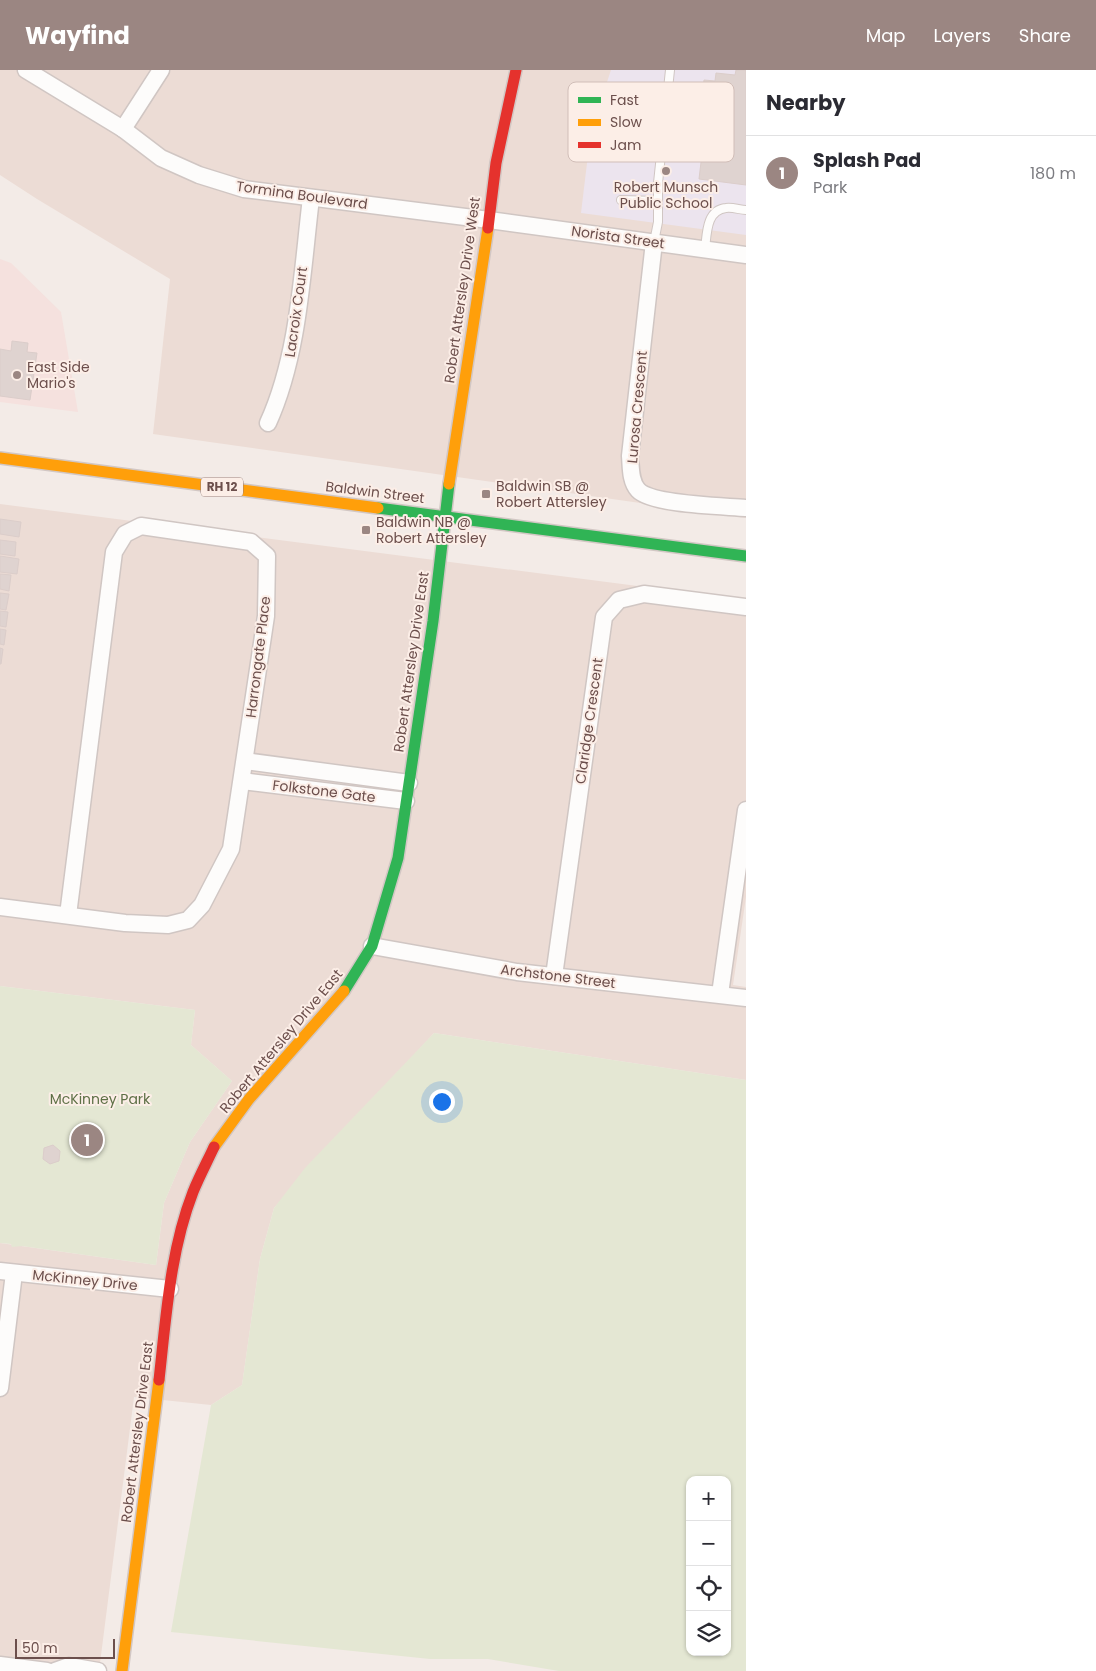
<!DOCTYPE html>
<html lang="en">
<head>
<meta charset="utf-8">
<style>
  :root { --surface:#fff; --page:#f2f2f3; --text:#2b2b33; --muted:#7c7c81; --line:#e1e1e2; --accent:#9b8682 }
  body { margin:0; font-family:Poppins,sans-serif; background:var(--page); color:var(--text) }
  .controls { position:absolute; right:15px; bottom:15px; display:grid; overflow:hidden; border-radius:10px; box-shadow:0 1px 4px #0004 }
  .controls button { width:45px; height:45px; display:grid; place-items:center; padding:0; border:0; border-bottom:1px solid var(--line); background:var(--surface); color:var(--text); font:25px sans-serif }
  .scale { position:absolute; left:15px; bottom:12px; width:100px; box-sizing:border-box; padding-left:5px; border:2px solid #6c4f4c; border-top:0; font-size:14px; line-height:18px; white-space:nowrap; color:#6c4f4c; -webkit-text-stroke:4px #fceee7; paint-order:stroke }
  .you { position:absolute; left:441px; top:1031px; width:18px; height:18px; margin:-12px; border:4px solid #fff; border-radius:50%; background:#1a73e8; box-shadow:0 0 0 8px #1a73e833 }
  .badge { display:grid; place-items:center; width:32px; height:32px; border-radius:50%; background:var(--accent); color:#fff; font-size:16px; font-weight:700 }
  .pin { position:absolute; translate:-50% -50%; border:2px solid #fff; box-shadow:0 1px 5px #0006 }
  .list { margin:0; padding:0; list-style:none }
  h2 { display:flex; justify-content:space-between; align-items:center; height:65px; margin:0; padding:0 20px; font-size:21px }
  h2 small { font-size:16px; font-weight:400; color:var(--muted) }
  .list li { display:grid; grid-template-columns:32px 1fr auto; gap:15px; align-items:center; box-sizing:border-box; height:75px; padding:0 20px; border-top:1px solid var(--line) }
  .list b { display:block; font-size:19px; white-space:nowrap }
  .list p { margin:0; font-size:16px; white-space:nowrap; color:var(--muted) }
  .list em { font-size:16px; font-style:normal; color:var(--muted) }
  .icon { flex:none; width:28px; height:28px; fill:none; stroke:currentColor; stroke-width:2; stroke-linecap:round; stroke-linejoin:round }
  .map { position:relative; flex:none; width:746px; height:1601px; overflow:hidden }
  header { display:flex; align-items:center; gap:30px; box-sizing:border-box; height:70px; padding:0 25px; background:var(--accent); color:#fff }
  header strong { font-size:24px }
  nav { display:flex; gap:28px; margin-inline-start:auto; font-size:18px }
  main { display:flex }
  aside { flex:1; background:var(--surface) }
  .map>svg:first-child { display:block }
  .residential { fill:#ecdcd5 }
  .commercial { fill:#f5e1de }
  .education { fill:#ece4ee }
  .green { fill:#e4e7d3; fill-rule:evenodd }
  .building { fill:#dfd3d0; stroke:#dbcdca }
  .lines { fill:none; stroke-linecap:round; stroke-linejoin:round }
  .lane-casing { stroke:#d0c6c3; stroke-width:10 }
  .street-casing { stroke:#d0c6c3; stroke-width:19 }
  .fast-casing { stroke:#d2c7c4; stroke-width:14 }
  .slow-casing { stroke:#d2c7c4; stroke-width:14 }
  .jam-casing { stroke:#d2c7c4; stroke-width:14 }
  .lane { stroke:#fdfcfb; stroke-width:8 }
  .street { stroke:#fdfcfb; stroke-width:16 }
  .fast { stroke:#30b455; stroke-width:11 }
  .slow { stroke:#ff9f0a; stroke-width:11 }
  .jam { stroke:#e5322d; stroke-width:11 }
  .poi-dot { fill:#9b8682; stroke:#fceee7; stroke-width:2 }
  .labels { text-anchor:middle; stroke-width:4; stroke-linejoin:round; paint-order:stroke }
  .shield { fill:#fceee7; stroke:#977f7a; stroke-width:1 }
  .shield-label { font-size:12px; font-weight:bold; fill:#6c4f4c }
  .poi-label { font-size:14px; fill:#6c4f4c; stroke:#fceee7; text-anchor:start }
  .street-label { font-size:14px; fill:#6c4f4c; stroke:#fceee7 }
  .park-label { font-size:14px; fill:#5e7046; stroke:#fceee7 }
  .key { fill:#fceee7; stroke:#d1beb8; stroke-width:1 }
  .key-label { font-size:14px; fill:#6c4f4c }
</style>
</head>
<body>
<header>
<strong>Wayfind</strong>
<nav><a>Map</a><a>Layers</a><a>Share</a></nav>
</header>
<main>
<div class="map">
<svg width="746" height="1601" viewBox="0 0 746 1601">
  <rect width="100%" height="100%" fill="#f3ebe7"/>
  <g class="residential">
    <polygon points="0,0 746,0 746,448 153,364 170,209 37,129 0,105"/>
    <polygon points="0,434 746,530 746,827 733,915 746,917 746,1010 434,963 274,1138 260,1189 242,1315 211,1335 134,1327 99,1601 0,1601 0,1173 156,1195 164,1133 190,1072 232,1011 191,975 195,940 0,916"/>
  </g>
  <polygon class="commercial" points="0,189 11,193 61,242 78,342 0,332"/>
  <polygon class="education" points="611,0 746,0 746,165 581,143 591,60"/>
  <g class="green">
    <polygon points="0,916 195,940 191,975 232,1011 190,1072 164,1133 156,1195 22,1176 12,1177 11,1174 0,1173"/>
    <path d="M434,963L746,1010V1601H559L488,1589H430L171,1562L211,1335L242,1315L260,1189L274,1138L305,1098ZM690,1410H727V1582H690Z"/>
  </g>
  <g class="building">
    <polygon points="736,0 746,0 746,115 699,109 702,84 695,84 704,10 715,11 716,3 735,5"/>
    <polygon points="12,271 28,273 27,282 37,283 30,330 0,326 0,279 11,281"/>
    <polygon points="0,449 21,452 19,467 0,464"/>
    <polygon points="0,470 16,472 15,486 0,484"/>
    <polygon points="0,486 19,489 17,504 0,502"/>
    <polygon points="0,504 11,505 9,521 0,519"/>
    <polygon points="0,523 9,524 6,540 0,539"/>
    <polygon points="0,541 8,542 6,557 0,556"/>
    <polygon points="0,559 6,560 4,575 0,574"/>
    <polygon points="0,578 3,579 1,594 0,594"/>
    <polygon points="53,1075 60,1081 59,1091 50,1094 43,1089 44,1078"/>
  </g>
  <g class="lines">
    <g class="lane-casing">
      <g id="lane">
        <polyline points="621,130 658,131"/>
        <polyline points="654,172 658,152 658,113 670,0"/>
        <path d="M705,179C707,164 706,140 726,138C733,137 740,140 746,140"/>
      </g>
    </g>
    <g class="street-casing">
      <g id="street">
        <polyline points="26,0 123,59 161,88 199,105 244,119 489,150 746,185"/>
        <polyline points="123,59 161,0"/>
        <path d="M654,172L630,386C631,397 630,411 638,420C652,435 724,436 746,438"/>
        <path d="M268,353C299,285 302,202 311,128"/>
        <polyline points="245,691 409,713"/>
        <polyline points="242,711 406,731"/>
        <polyline points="0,837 125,853 168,855 188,850 202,835 231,779 266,546 267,486 251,472 141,456 125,464 114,482 68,845"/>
        <polyline points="372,876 517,902 746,928"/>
        <polyline points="554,906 604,547 619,530 644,524 746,537"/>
        <polyline points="720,924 746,740"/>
        <polyline points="0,1201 170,1219"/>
        <polyline points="0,1318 14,1203"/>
        <polyline points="0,1595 47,1601"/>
        <polyline points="55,1601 69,1596 98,1601"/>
      </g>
    </g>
    <g class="fast-casing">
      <g id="fast">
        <polyline points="378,438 746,486"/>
        <polyline points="344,921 372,876 398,788 433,551 449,414"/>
      </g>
    </g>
    <g class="slow-casing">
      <g id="slow">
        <polyline points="0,388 378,438"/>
        <polyline points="449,414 488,158"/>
        <polyline points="214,1077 249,1029 344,921"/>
        <polyline points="122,1601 159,1310"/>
      </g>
    </g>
    <g class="jam-casing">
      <g id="jam">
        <polyline points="488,158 496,93 516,0"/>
        <path d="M159,1310C166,1248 170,1181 193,1122C199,1107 207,1092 214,1077"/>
      </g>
    </g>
    <use href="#lane" class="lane"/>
    <use href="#street" class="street"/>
    <use href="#fast" class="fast"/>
    <use href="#slow" class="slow"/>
    <use href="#jam" class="jam"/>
  </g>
  <g class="poi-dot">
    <circle cx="666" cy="101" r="5"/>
    <circle cx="17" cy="305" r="5"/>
    <rect x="481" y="419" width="10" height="10" rx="2.5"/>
    <rect x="361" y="455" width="10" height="10" rx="2.5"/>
  </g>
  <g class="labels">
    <rect class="shield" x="201" y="407.5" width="42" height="19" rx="4"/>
    <g class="shield-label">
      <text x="222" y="421">RH 12</text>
    </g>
    <g class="poi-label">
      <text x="666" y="122" text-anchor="middle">Robert Munsch<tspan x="666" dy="16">Public School</tspan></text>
      <text x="27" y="302">East Side<tspan x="27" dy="16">Mario's</tspan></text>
      <text x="496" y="421">Baldwin SB @<tspan x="496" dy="16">Robert Attersley</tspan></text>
      <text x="376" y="457">Baldwin NB @<tspan x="376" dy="16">Robert Attersley</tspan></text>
    </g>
    <g class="street-label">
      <text transform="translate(302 125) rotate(8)" y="5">Tormina Boulevard</text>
      <text transform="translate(618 167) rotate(8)" y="5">Norista Street</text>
      <text transform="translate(462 220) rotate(-82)" y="5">Robert Attersley Drive West</text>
      <text transform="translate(296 242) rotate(-82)" y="5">Lacroix Court</text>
      <text transform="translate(637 337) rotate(-85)" y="5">Lurosa Crescent</text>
      <text transform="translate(375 422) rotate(7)" y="5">Baldwin Street</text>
      <text transform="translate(258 587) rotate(-83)" y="5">Harrongate Place</text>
      <text transform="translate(411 592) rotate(-82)" y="5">Robert Attersley Drive East</text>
      <text transform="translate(589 651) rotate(-82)" y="5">Claridge Crescent</text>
      <text transform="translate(324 721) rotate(7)" y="5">Folkstone Gate</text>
      <text transform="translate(558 906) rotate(7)" y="5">Archstone Street</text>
      <text transform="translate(281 971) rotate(-50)" y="5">Robert Attersley Drive East</text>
      <text transform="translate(85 1210) rotate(6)" y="5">McKinney Drive</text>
      <text transform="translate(137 1362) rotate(-83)" y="5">Robert Attersley Drive East</text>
    </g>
    <g class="park-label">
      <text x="100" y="1034">McKinney Park</text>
    </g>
  </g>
  <rect x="568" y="12" width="166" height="80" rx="8" class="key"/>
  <rect x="578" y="27" width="23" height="6" fill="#30b455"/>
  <rect x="578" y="49" width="23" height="7" fill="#ff9f0a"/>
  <rect x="578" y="72" width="23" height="6" fill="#e5322d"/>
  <g class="key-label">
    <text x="610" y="35">Fast</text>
    <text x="610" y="57">Slow</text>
    <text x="610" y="80">Jam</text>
  </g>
</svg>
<div class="controls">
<button>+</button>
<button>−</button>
<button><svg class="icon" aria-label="locate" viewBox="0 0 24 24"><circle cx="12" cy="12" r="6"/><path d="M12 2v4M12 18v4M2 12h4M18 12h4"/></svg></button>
<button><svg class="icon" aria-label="layers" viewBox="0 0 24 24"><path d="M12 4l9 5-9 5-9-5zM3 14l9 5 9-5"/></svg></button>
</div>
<div class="scale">50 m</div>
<div class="you"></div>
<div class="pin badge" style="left:87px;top:1070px">1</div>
</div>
<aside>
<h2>Nearby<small></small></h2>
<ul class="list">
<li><span class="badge">1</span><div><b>Splash Pad</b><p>Park</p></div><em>180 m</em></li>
</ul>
</aside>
</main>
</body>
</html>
